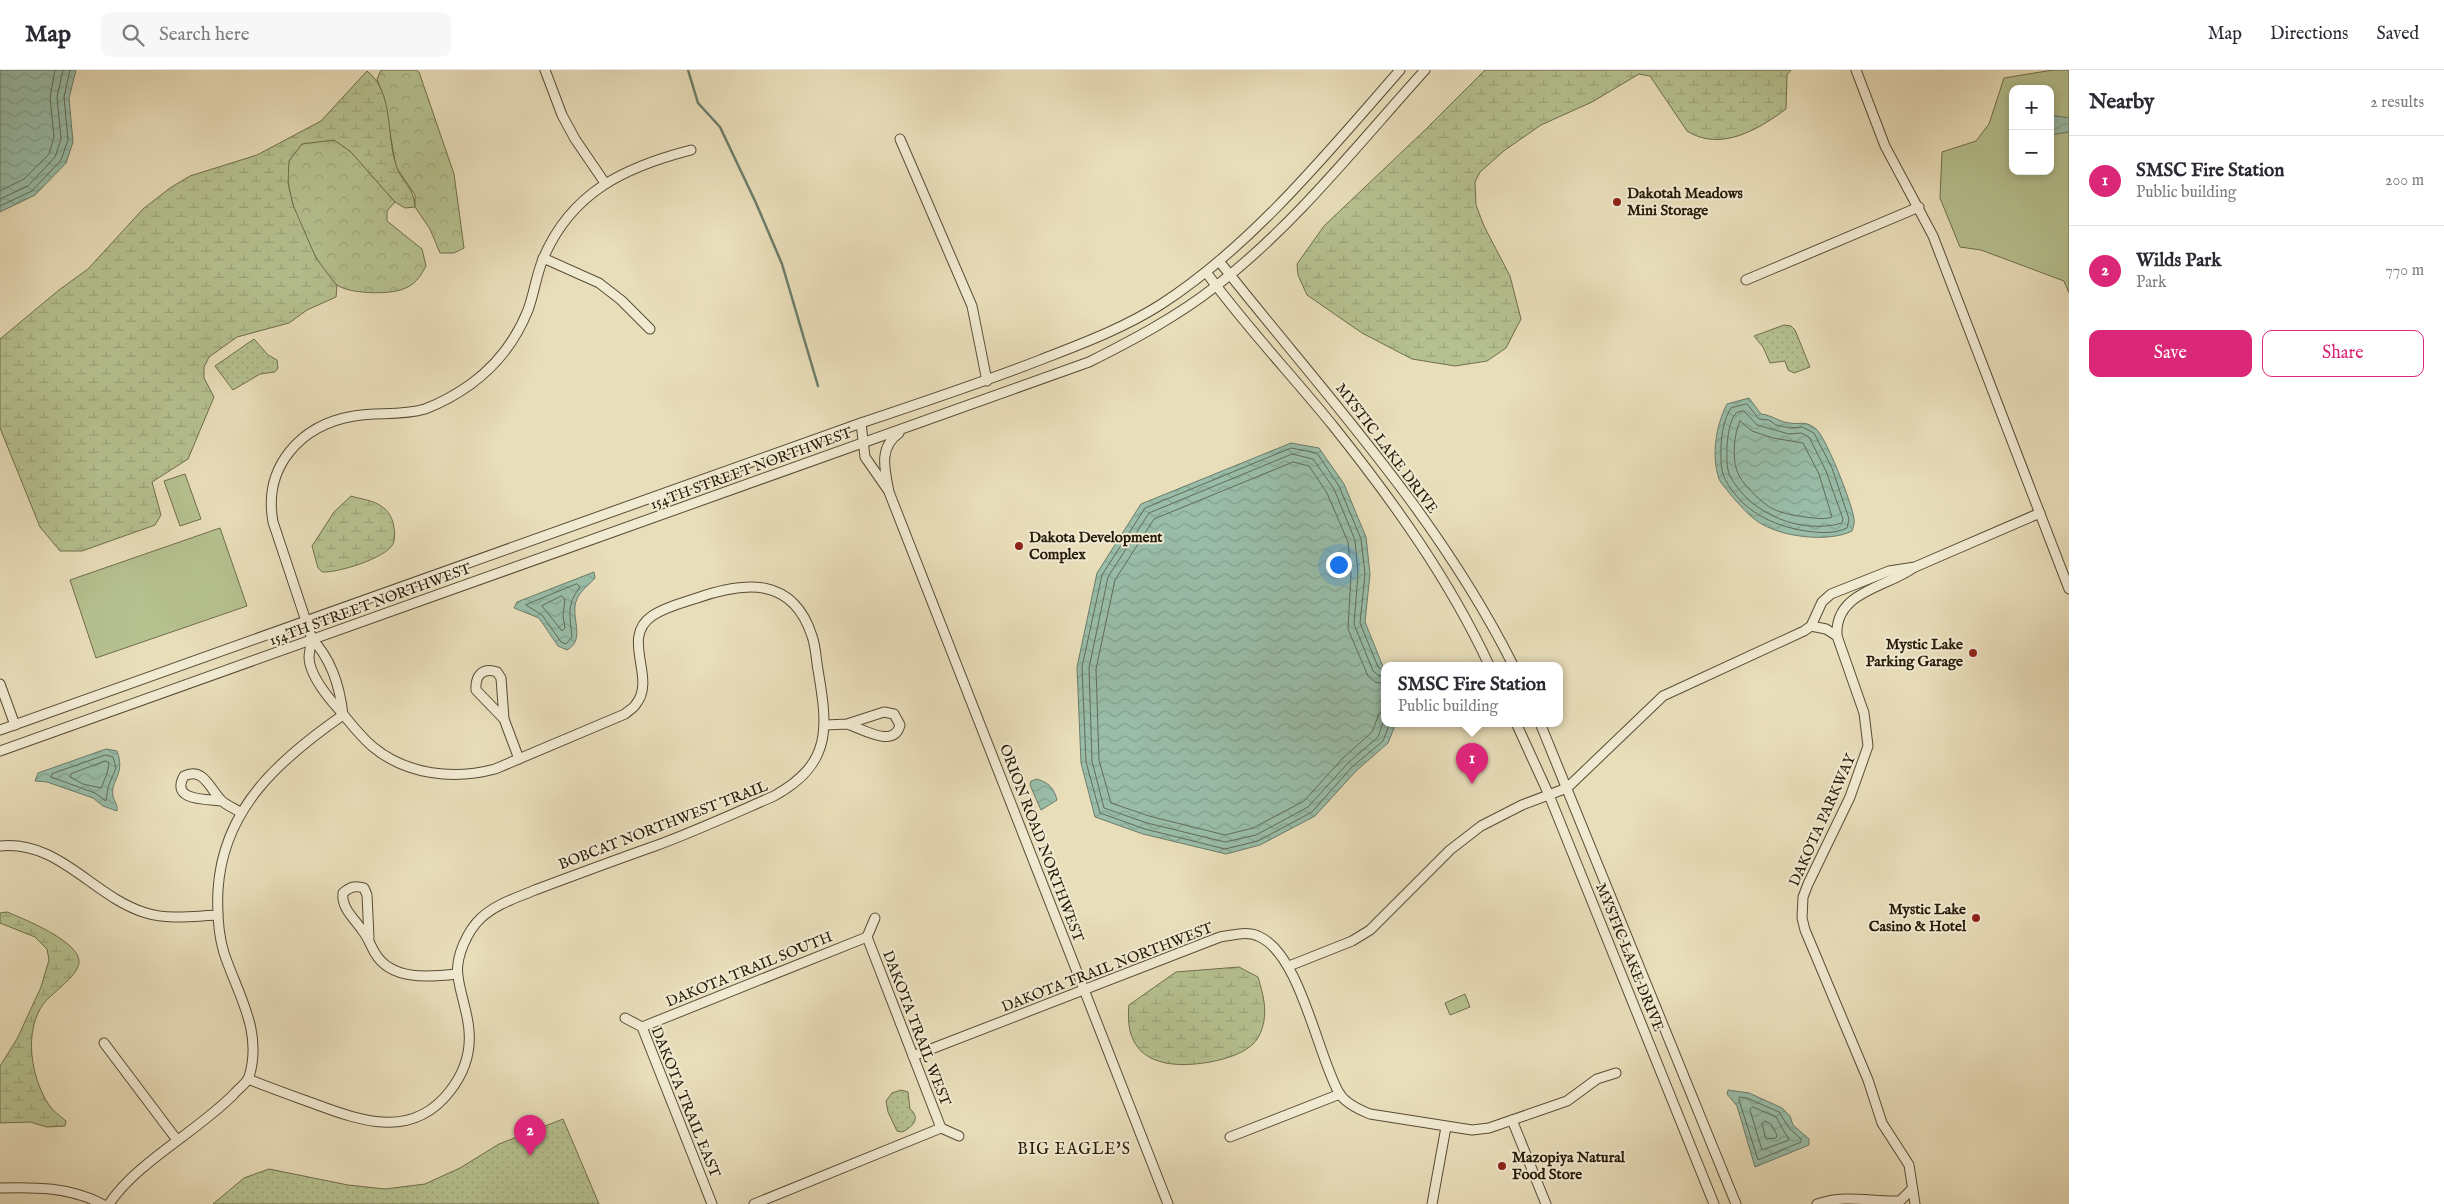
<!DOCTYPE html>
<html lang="en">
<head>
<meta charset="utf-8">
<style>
  :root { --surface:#fff; --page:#f7f7f7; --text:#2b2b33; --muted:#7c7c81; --line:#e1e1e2; --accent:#db2777 }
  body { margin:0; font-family:"IM FELL English",serif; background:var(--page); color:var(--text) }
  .controls { position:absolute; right:15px; top:15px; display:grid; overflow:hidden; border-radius:10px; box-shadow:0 2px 8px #0003 }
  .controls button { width:45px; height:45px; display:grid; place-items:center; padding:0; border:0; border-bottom:1px solid var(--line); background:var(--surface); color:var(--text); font:25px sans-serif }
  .you { position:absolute; left:1338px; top:494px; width:18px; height:18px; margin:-12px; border:4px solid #fff; border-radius:50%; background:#1a73e8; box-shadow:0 0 0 8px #1a73e833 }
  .badge { display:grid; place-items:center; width:32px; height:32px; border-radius:50%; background:var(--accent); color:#fff; font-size:16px; font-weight:700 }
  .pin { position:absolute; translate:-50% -41px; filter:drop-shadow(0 1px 2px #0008) }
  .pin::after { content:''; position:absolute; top:26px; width:18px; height:15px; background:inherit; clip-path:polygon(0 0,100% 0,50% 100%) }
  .popup { position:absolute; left:1381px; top:592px; width:182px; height:65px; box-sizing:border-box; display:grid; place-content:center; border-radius:10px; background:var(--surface); filter:drop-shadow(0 1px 4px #0005); font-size:16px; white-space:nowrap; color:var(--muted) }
  .popup b { font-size:19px; color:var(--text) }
  .popup::after { content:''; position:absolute; left:50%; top:100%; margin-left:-10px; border:10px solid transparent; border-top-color:var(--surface) }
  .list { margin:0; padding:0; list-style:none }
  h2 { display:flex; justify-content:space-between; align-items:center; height:65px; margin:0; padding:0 20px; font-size:21px }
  h2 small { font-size:16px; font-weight:400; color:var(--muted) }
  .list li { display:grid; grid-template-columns:32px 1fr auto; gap:15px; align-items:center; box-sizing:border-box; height:90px; padding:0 20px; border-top:1px solid var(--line) }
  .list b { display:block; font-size:19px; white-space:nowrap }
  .list p { margin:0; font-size:16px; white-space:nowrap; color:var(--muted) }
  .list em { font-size:16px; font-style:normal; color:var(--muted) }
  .actions { display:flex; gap:10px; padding:15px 20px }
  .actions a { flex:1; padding:11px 0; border:1px solid var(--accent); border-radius:10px; text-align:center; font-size:18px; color:var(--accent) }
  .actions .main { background:var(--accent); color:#fff }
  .icon { flex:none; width:28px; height:28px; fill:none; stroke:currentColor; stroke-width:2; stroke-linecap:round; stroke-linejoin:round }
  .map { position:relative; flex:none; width:2069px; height:1134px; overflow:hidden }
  header { display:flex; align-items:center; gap:30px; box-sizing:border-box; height:70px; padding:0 25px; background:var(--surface); border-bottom:1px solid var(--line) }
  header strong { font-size:24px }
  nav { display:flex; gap:28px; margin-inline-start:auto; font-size:18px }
  .search { width:350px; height:45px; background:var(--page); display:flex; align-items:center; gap:12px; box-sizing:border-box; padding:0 18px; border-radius:10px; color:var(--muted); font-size:19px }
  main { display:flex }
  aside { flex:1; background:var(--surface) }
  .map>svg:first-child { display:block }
  .grass { fill:#b6c190; stroke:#6e6e4c; fill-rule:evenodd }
  .forest { fill:url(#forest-crowns); stroke:#6e6e4c }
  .wetland { fill:url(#wetland-marsh); stroke:#6e6e4c }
  .park { fill:url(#park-dots); stroke:#6e6e4c }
  .water { fill:url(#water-waves); stroke:#6b7c69 }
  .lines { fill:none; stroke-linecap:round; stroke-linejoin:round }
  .shore { stroke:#606c59; stroke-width:1 }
  .stream { stroke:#6b7c69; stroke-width:2.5 }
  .minor-casing { stroke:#584c35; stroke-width:11 }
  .minor { stroke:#f1ead2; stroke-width:9 }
  .poi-dot { fill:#8f2418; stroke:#f1ead2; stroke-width:2 }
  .labels { text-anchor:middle; stroke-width:4; stroke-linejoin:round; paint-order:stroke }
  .poi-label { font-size:15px; font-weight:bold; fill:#271b09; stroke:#f1ead2; text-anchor:start }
  .street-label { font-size:15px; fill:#271b09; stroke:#f1ead2 }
  .neighbourhood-label { font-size:16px; letter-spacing:1px; fill:#271b09; stroke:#f1ead2 }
</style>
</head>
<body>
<header>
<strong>Map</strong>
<div class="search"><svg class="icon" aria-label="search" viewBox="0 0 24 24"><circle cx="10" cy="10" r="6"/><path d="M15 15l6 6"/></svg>Search here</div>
<nav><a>Map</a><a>Directions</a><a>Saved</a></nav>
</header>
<main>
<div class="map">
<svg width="2069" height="1134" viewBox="0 0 2069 1134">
  <defs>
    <pattern id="forest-crowns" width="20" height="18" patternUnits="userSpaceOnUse" patternTransform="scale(1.25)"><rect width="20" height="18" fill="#b6c190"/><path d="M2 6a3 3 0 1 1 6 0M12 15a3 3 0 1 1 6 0" fill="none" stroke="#9ca57b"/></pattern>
    <pattern id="wetland-marsh" width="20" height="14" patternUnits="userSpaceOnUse" patternTransform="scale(1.25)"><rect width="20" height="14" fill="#b6c190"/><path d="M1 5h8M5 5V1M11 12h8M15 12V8" fill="none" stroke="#9ca57b"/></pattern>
    <pattern id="park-dots" width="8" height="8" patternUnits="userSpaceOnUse" patternTransform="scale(1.25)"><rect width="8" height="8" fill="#b6c190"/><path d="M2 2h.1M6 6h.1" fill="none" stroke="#9ca57b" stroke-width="1.8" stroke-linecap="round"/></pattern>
    <pattern id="water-waves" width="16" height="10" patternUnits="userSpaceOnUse" patternTransform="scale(1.25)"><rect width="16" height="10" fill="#99bda9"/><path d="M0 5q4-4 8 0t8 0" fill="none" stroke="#84a290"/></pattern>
  </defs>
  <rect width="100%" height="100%" fill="#e9deba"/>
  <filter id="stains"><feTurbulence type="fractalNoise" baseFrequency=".004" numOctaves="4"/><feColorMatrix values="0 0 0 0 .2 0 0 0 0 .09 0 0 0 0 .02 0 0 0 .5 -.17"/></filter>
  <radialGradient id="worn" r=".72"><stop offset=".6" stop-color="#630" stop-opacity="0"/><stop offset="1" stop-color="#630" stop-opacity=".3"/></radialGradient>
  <g class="grass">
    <path d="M2053,0H2069V223L2064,211L1981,180L1960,177L1940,128L1942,82L1976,71L1989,54L2004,8ZM2013,19H2050V101H2013Z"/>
    <polygon points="185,404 201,449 180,456 164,411"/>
    <polygon points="220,458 247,536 96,588 70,510"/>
    <polygon points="1465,924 1470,937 1450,945 1445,933"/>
  </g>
  <g class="forest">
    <polygon points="381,0 416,0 419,2 454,104 464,178 454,183 440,183 430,159 415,137 415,125 396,97 384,29 377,9"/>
    <path d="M334,70L351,82L395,132L387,141V151L422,179L426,196C420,207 415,215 403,219C390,225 346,224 336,214C313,192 281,124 289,92C291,86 298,79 302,73Z"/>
  </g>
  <g class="wetland">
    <path d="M1485,0H1791L1787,5L1786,39C1758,60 1720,82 1687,61L1650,6L1639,4L1592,32L1541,55L1505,80L1480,102L1475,112L1476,135L1484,156L1510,206L1521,249L1506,278L1487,291L1455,296L1412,289L1362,263L1307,225L1298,205L1297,194L1324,156L1425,60Z"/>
    <path d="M367,1C394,22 386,65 396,95C401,112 414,116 415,137L405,138L395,132L351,82L334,70L302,74L289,91L288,113L293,135L316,188L337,216L336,227L307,240L289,253L237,267L209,287L204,297V308L214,327L188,389L152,412L161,445L155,455L82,481H60L40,457L0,358V269L59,220L88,199L143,139L170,118L190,106L257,85L321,51Z"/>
    <path d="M351,426C360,429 373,430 381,436C389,441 393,449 394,458C395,463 395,469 393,474C386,488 338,503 322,502L318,498L312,476L334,442Z"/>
    <path d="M7,842C24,849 76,870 79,890C81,904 53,922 44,933C23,961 31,1008 49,1035C53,1041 60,1046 66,1051L65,1056L47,1057L30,1052L0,1053V996L17,969L41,917L49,890L47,879L35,867L0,853V843Z"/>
    <path d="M1239,897L1258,907C1264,927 1269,946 1259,966C1251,982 1226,989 1210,992C1164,1000 1123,991 1129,935L1176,902Z"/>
  </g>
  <g class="park">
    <polygon points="1784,255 1791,256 1795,260 1810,297 1794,303 1788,300 1785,291 1770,293 1763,277 1754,266"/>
    <polygon points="254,269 268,285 277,290 278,298 275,302 260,304 233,320 215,296"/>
    <path d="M901,1020L908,1022L910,1039C921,1048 913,1057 902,1062L897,1061L888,1042L886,1031L892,1023Z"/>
    <polygon points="563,1049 599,1134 213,1134 244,1108 269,1099 348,1115 385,1119 425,1114 460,1098 499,1074"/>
  </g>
  <g class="water">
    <polygon points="0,0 76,0 69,28 73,72 66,93 35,125 0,142"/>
    <polygon points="2050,45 2069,48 2069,62 2050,65"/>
    <path d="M1749,328L1761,344C1772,345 1779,352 1790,353C1802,355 1803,350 1815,358C1825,364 1853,436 1854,449C1855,453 1853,457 1852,461C1828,473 1779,467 1757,451C1747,444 1738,433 1730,424C1727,419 1721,414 1719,409C1711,385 1716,355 1727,334Z"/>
    <polygon points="1291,373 1319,378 1344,414 1366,467 1370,504 1365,552 1384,599 1384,653 1396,653 1388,673 1356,701 1315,746 1260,775 1226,784 1143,764 1095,747 1081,693 1077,597 1097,503 1141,434"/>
    <path d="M594,502L595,508C590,514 580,521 577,529C569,546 587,569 567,580L558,576L539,548L514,538L517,532Z"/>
    <path d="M106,679L117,681C126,705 110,710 113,726C114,732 118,734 117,741L103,736L93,728L47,712L35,711L38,703Z"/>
    <path d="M1037,709C1049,713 1054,718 1057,730L1041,740L1030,715L1031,711Z"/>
    <polygon points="1728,1020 1749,1023 1782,1038 1790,1046 1793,1055 1809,1069 1809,1075 1755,1097 1737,1036 1727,1024"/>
  </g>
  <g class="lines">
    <g class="shore">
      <polyline points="0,121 24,109 49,84 54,67 50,27 55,0"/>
      <polyline points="0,129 28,116 55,87 61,69 57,27 63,0"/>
      <polyline points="0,136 32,121 61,90 68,70 64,27 70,0"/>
      <path d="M1747,334L1759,349L1769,350L1776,355L1790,358L1802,357L1814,363L1832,398L1849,449L1847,458C1834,464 1820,463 1806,461C1772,456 1741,440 1725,409C1720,400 1721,385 1721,375C1722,362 1724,349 1731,338Z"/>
      <path d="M1744,341L1757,355L1789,364L1801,363L1809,367L1826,401L1843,449L1842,453C1801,465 1750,444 1730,406C1726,398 1727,385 1727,376C1728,365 1729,352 1736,343Z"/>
      <path d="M1740,351L1752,361L1773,368L1803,373L1819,404L1832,447C1823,450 1815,448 1805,447C1793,445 1778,443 1768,436C1758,429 1741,413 1737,401C1732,387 1734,364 1740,351Z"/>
      <path d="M577,514L580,517C566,535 570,546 572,567L566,574L561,572L542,545L526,535Z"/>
      <polygon points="562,526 565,529 563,546 565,558 562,561 542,536"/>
      <polyline points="1384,600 1378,597 1360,553 1365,504 1361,469 1339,416 1317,383 1291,378 1145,438 1102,505 1082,597 1086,692 1100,743 1145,759 1225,779 1258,771 1312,742 1352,697 1383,671 1390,653"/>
      <polyline points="1384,607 1378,605 1373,601 1354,554 1358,504 1355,470 1334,419 1313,389 1292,384 1149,443 1108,507 1089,598 1092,691 1104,738 1147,753 1225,772 1256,765 1308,737 1348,693 1378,667 1384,650"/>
      <polyline points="1384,614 1375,612 1368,606 1348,559 1351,504 1348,472 1327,423 1309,396 1293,392 1154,449 1115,510 1096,599 1099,690 1111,733 1149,746 1225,765 1253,758 1304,731 1343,688 1372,662 1379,644 1384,638"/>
      <polygon points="106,685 113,687 116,698 108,717 106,731 95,723 51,707 52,704"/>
      <polygon points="106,691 109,693 107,704 101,718 83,714 70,707 71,704"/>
      <polygon points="1740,1027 1747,1028 1779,1042 1789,1058 1801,1069 1801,1072 1758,1090 1739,1030"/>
      <polygon points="1753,1037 1776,1047 1789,1070 1762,1080 1750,1040"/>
      <polygon points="1765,1051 1771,1054 1777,1065 1776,1068 1766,1069 1762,1054"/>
    </g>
    <polyline class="stream" points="688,0 698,33 720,57 756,133 782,194 818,316"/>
    <g class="minor-casing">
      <g id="minor">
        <polyline points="545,0 562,45 575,69 605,113"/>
        <polyline points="1856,0 1885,76 1933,166 2069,519"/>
        <polyline points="900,69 972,236 987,311"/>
        <polyline points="543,188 599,213 621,230 650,259"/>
        <path d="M1219,191C1324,324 1436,442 1513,595"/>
        <path d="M1206,202C1246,257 1292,305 1334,357C1393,431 1449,509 1489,595"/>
        <polyline points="1746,210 1919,137"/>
        <polyline points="861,353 865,387 888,420"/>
        <path d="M899,363C878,378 885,400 889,422L1168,1134"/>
        <polyline points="1811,556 1826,559 1837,566 1864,643 1868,676 1850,727 1808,814 1803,827 1802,848 1805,860 1868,1010 1882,1053 1909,1095 1915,1134"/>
        <path d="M1837,566C1834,522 1885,518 1913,498"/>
        <path d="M312,569C332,590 340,617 343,645"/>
        <polyline points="0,614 15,655"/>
        <path d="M504,649L476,620C475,605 483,597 497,602L501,608L504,649L519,689"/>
        <polyline points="1516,653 1549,725 1714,1134"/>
        <polyline points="1540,653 1736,1134"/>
        <path d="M826,655L847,654L884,642L894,644L900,655C894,679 863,659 847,654"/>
        <path d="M0,660L861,353C921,333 981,313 1040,290C1081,274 1122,259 1160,235C1252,176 1328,82 1400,0"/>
        <path d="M0,681L1089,292C1133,270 1178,246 1216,216C1294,156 1359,73 1425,0"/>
        <path d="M222,731C206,729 170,731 184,706C203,697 209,717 220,729C225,735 234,738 240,742"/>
        <path d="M0,776C60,770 93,827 146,843C169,850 194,846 218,845"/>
        <polyline points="867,867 941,1058"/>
        <polyline points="867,867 875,848"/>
        <path d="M369,868L367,825L364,818C355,815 350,817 343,823C341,838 354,848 362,860C368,867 370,875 375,883C391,911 430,907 457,904"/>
        <polyline points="1289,896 1352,871 1370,860 1450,780 1481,756 1522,735 1567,718 1663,626 1804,561 1811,556 1822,532 1831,524 1889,501 1915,497 2040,443"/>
        <polyline points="625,948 642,957 712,1134"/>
        <polyline points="642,957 867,867"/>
        <polyline points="104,973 177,1070"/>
        <path d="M913,986L1220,867C1232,865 1247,861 1258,866C1300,883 1317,984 1339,1023C1345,1033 1360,1040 1370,1044L1472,1060L1489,1058L1567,1031L1597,1009L1616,1003"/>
        <path d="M248,1009C270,1018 293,1026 315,1034C363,1052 413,1069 450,1021C464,1003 471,984 469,961C468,942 460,924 458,906C455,887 468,860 481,848C496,834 516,828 535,820C575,805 615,790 655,776C696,761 735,743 774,726C832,694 828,658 818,600C816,589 816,577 812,566C793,507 746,511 697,528C682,533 665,537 652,546C620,568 657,608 636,634C634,638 628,641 625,644L495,699C454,710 407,705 373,677C361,667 352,655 342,643C330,630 310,606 309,588C309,582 311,575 312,569L273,452C263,397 300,355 354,346C378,342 401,346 425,339C441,333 457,324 471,314C497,295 516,270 528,240C534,224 536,206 543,189C571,122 625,97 691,80"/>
        <polyline points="1512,1050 1546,1134"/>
        <polyline points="941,1058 959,1066"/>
        <polyline points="1230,1067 1340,1024"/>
        <path d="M0,1118C35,1117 70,1117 102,1134"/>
        <path d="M109,1134C137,1092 198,1061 234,1024C238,1019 247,1013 249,1007C263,961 238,925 224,883C218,863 217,841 218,820C223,738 280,689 343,645"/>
        <polyline points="754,1134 941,1058"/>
        <polyline points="1432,1134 1446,1057"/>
        <path d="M1817,1134C1847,1124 1870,1132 1900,1131L1911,1120"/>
      </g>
    </g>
    <use href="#minor" class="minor"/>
  </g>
  <g class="poi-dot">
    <circle cx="1617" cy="132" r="5"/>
    <circle cx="1019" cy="476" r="5"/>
    <circle cx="1973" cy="583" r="5"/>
    <circle cx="1976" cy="848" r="5"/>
    <circle cx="1502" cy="1096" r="5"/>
  </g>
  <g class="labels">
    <g class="poi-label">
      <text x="1627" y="128">Dakotah Meadows<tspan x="1627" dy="17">Mini Storage</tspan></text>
      <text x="1029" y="472">Dakota Development<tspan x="1029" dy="17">Complex</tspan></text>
      <text x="1963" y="579" text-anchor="end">Mystic Lake<tspan x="1963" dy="17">Parking Garage</tspan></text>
      <text x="1966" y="844" text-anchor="end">Mystic Lake<tspan x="1966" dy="17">Casino &amp; Hotel</tspan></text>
      <text x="1512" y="1092">Mazopiya Natural<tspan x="1512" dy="17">Food Store</tspan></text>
    </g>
    <g class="street-label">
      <text transform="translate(1387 378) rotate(53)" y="5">MYSTIC LAKE DRIVE</text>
      <text transform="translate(751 398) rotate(-20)" y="5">154TH STREET NORTHWEST</text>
      <text transform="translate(370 534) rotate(-20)" y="5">154TH STREET NORTHWEST</text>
      <text transform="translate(1822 750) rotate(-66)" y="5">DAKOTA PARKWAY</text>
      <text transform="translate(663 755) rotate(-21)" y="5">BOBCAT NORTHWEST TRAIL</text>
      <text transform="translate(1042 773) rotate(69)" y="5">ORION ROAD NORTHWEST</text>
      <text transform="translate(1630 887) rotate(68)" y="5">MYSTIC LAKE DRIVE</text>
      <text transform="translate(1107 897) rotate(-21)" y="5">DAKOTA TRAIL NORTHWEST</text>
      <text transform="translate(749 899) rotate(-22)" y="5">DAKOTA TRAIL SOUTH</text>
      <text transform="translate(917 958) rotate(69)" y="5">DAKOTA TRAIL WEST</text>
      <text transform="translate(686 1032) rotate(68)" y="5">DAKOTA TRAIL EAST</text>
    </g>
    <g class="neighbourhood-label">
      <text x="1074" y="1084">BIG EAGLE'S</text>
    </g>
  </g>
  <rect width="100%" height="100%" filter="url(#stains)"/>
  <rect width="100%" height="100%" fill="url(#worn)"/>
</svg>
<div class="controls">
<button>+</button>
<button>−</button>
</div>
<div class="you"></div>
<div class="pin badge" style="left:1472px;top:714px">1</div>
<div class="popup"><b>SMSC Fire Station</b>Public building</div>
<div class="pin badge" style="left:530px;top:1086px">2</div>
</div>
<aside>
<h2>Nearby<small>2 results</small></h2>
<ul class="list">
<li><span class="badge">1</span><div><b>SMSC Fire Station</b><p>Public building</p></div><em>200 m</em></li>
<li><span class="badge">2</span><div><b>Wilds Park</b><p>Park</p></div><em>770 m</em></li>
</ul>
<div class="actions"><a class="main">Save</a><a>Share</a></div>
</aside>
</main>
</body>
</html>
